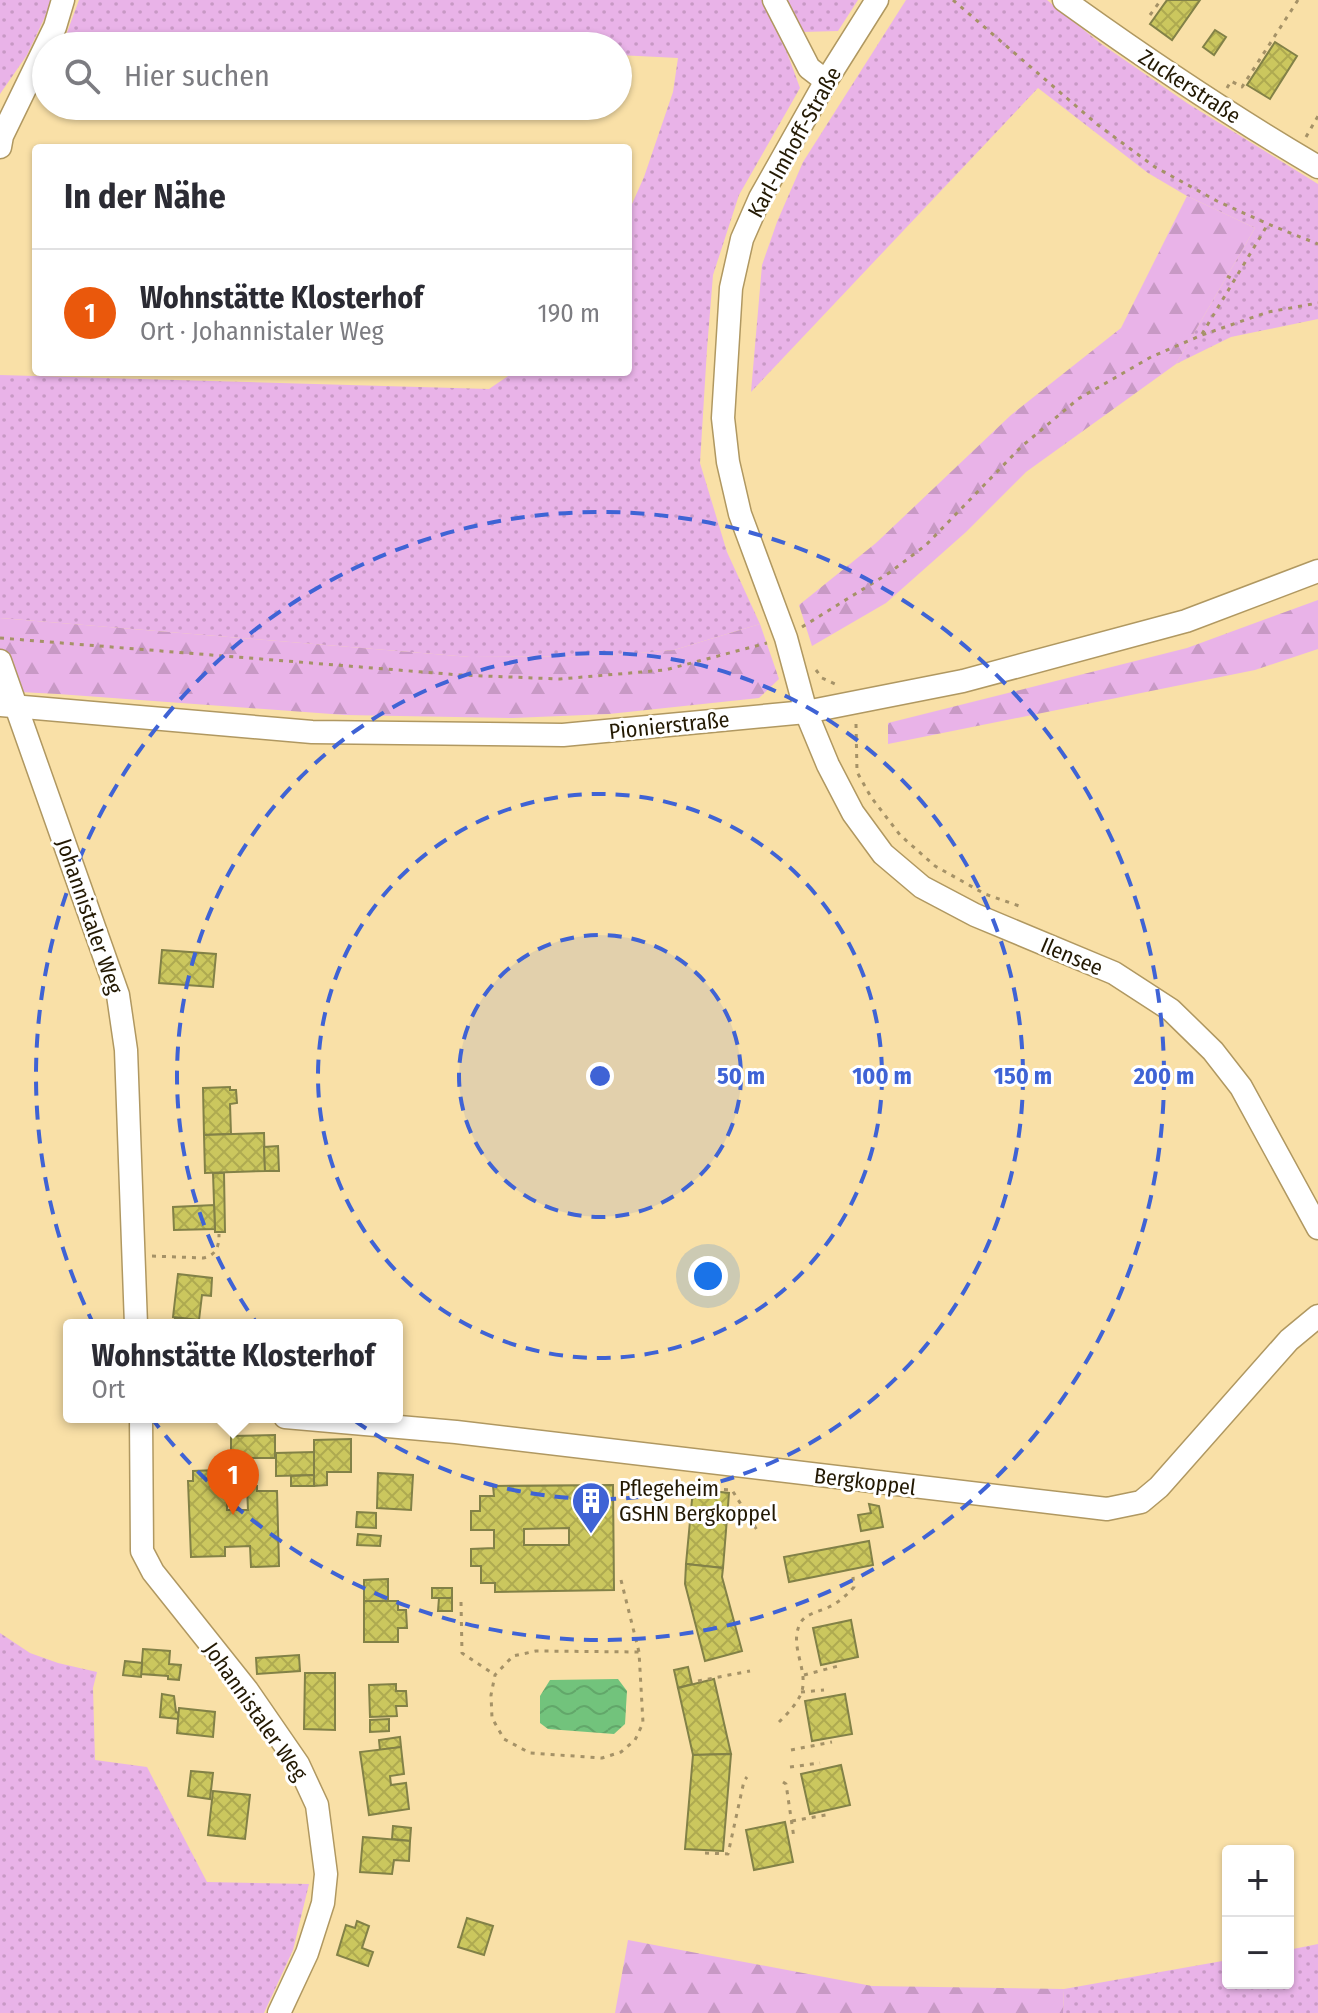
<!DOCTYPE html>
<html lang="de">
<head>
<meta charset="utf-8">
<style>
  :root { --surface:#fff; --page:#f2f2f3; --text:#2b2b33; --muted:#7c7c81; --line:#e1e1e2; --accent:#ea580c }
  body { margin:0; font-family:"Fira Sans Condensed",sans-serif; background:var(--page); color:var(--text) }
  .controls { position:absolute; right:24px; bottom:24px; display:grid; overflow:hidden; border-radius:8px; box-shadow:0 2px 6px #0004 }
  .controls button { width:72px; height:72px; display:grid; place-items:center; padding:0; border:0; border-bottom:2px solid var(--line); background:var(--surface); color:var(--text); font:40px sans-serif }
  .you { position:absolute; left:708px; top:1276px; width:28px; height:28px; margin:-20px; border:6px solid #fff; border-radius:50%; background:#1a73e8; box-shadow:0 0 0 12px #1a73e833 }
  .badge { display:grid; place-items:center; width:52px; height:52px; border-radius:50%; background:var(--accent); color:#fff; font-size:26px; font-weight:700 }
  .pin { position:absolute; translate:-50% -66px; filter:drop-shadow(0 2px 4px #0008) }
  .pin::after { content:''; position:absolute; top:42px; width:28px; height:24px; background:inherit; clip-path:polygon(0 0,100% 0,50% 100%) }
  .popup { position:absolute; left:63px; top:1319px; width:340px; height:104px; box-sizing:border-box; display:grid; place-content:center; border-radius:8px; background:var(--surface); filter:drop-shadow(0 2px 6px #0005); font-size:26px; white-space:nowrap; color:var(--muted) }
  .popup b { font-size:30px; color:var(--text) }
  .popup::after { content:''; position:absolute; left:50%; top:100%; margin-left:-16px; border:16px solid transparent; border-top-color:var(--surface) }
  .list { margin:0; padding:0; list-style:none }
  h2 { display:flex; justify-content:space-between; align-items:center; height:104px; margin:0; padding:0 32px; font-size:34px }
  h2 small { font-size:26px; font-weight:400; color:var(--muted) }
  .list li { display:grid; grid-template-columns:52px 1fr auto; gap:24px; align-items:center; box-sizing:border-box; height:128px; padding:0 32px; border-top:2px solid var(--line) }
  .list b { display:block; font-size:30px; white-space:nowrap }
  .list p { margin:0; font-size:26px; white-space:nowrap; color:var(--muted) }
  .list em { font-size:26px; font-style:normal; color:var(--muted) }
  .icon { flex:none; width:44px; height:44px; fill:none; stroke:currentColor; stroke-width:2; stroke-linecap:round; stroke-linejoin:round }
  .map { position:relative; flex:none; width:1318px; height:2013px; overflow:hidden }
  .search { position:absolute; background:var(--surface); box-shadow:0 2px 6px #0004; left:32px; top:32px; width:600px; height:88px; display:flex; align-items:center; gap:20px; box-sizing:border-box; padding:0 28px; border-radius:44px; color:var(--muted); font-size:30px }
  .panel { position:absolute; background:var(--surface); box-shadow:0 2px 6px #0004; left:32px; top:144px; width:600px; height:232px; border-radius:8px }
  .map>svg:first-child { display:block }
  .grass { fill:url(#grass-dots) }
  .forest { fill:url(#forest-firs) }
  .water { fill:url(#water-waves) }
  .building { fill:url(#building-cross-hatch); stroke:#828147; stroke-width:2; fill-rule:evenodd }
  .lines { fill:none; stroke-linecap:round; stroke-linejoin:round }
  .minor-casing { stroke:#b09861; stroke-width:25 }
  .path { stroke:#a59267; stroke-width:3; stroke-dasharray:4 6; stroke-linecap:butt }
  .minor { stroke:#fff; stroke-width:22 }
  .ring { fill:none; stroke:#3f63d5; stroke-width:4; stroke-dasharray:14 10 }
  .labels { text-anchor:middle; stroke-width:6; stroke-linejoin:round; paint-order:stroke }
  .street-label { font-size:22px; fill:#231903; stroke:#fff }
  .poi-label { font-size:22px; fill:#231903; stroke:#fff; text-anchor:start }
  .centre { fill:#3f63d5; stroke:#fff; stroke-width:4 }
  .ring-label { font-size:24px; text-anchor:middle; font-weight:bold; fill:#3f63d5; stroke:#fff; stroke-width:6; stroke-linejoin:round; paint-order:stroke }
</style>
</head>
<body>
<div class="map">
<svg width="1318" height="2013" viewBox="0 0 1318 2013">
  <defs>
    <pattern id="grass-dots" width="8" height="8" patternUnits="userSpaceOnUse" patternTransform="scale(2)"><rect width="8" height="8" fill="#e9b3e8"/><path d="M2 2h.1M6 6h.1" fill="none" stroke="#c899c5" stroke-width="1.8" stroke-linecap="round"/></pattern>
    <pattern id="forest-firs" width="22" height="20" patternUnits="userSpaceOnUse" patternTransform="scale(2)"><rect width="22" height="20" fill="#e9b3e8"/><path d="M5 1l3.5 6h-7zM16 11l3.5 6h-7z" fill="#c899c5"/></pattern>
    <pattern id="water-waves" width="16" height="10" patternUnits="userSpaceOnUse" patternTransform="scale(2)"><rect width="16" height="10" fill="#72c37c"/><path d="M0 5q4-4 8 0t8 0" fill="none" stroke="#62a76a"/></pattern>
    <pattern id="building-cross-hatch" width="8" height="8" patternUnits="userSpaceOnUse" patternTransform="scale(2)"><rect width="8" height="8" fill="#cbc75e"/><path d="M0 0l8 8M0 8l8-8" fill="none" stroke="#aeaa50"/></pattern>
  </defs>
  <rect width="100%" height="100%" fill="#f9e0a7"/>
  <g class="grass">
    <polygon points="0,0 53,0 27,55 0,94"/>
    <polygon points="79,0 763,0 785,47 800,88 739,195 713,275 707,349 700,463 727,552 760,624 674,650 605,656 470,657 0,618 0,375 489,389 514,372 628,372 628,213 644,177 673,92 678,58 618,55 618,46 62,46"/>
    <polygon points="786,0 858,0 838,31 802,32"/>
    <polygon points="906,0 1047,0 1100,43 1187,103 1318,184 1318,319 1231,337 1176,364 1255,228 1187,196 1148,173 1038,88 751,392 762,265 777,222 803,162"/>
    <polygon points="0,1633 30,1653 58,1663 97,1672 93,1688 95,1760 147,1767 207,1882 309,1884 293,1950 264,2013 0,2013"/>
    <polygon points="1318,1944 1318,2013 1063,2013 1064,1989 1228,1960 1228,1983 1288,1983 1288,1950"/>
  </g>
  <g class="forest">
    <polygon points="1187,196 1255,228 1176,364 1026,472 966,532 886,603 812,646 799,605 876,543 1011,415 1121,328"/>
    <polygon points="1318,600 1318,649 1255,670 888,744 888,723 1187,648"/>
    <polygon points="0,618 470,657 605,656 674,650 760,624 779,679 759,698 609,714 513,718 345,715 58,694 0,691"/>
    <polygon points="628,1940 872,1986 1064,1989 1063,2013 615,2013"/>
  </g>
  <polygon class="water" points="618,1679 627,1691 625,1724 614,1734 548,1729 540,1723 540,1696 550,1680"/>
  <g class="building">
    <polygon points="1167,0 1200,0 1172,40 1150,24"/>
    <polygon points="1215,30 1226,37 1214,55 1203,47"/>
    <polygon points="1275,42 1297,56 1270,99 1247,85"/>
    <polygon points="162,950 216,954 213,987 159,983"/>
    <polygon points="230,1087 230,1090 236,1090 237,1103 230,1104 231,1134 204,1135 203,1088"/>
    <polygon points="264,1133 265,1171 205,1173 204,1135"/>
    <polygon points="278,1146 279,1171 265,1171 264,1147"/>
    <polygon points="213,1173 224,1173 225,1232 215,1232"/>
    <polygon points="214,1205 215,1229 174,1230 173,1207"/>
    <polygon points="178,1274 212,1278 211,1296 202,1295 199,1320 173,1317"/>
    <polygon points="175,1318 204,1321 203,1325 174,1325"/>
    <polygon points="275,1435 275,1458 231,1458 231,1436"/>
    <polygon points="351,1439 351,1472 327,1472 327,1485 314,1486 314,1440"/>
    <polygon points="314,1452 314,1475 276,1476 276,1453"/>
    <polygon points="217,1470 217,1478 238,1477 239,1495 227,1495 227,1510 248,1510 247,1486 257,1486 257,1491 277,1491 279,1566 251,1567 250,1546 225,1547 225,1556 191,1557 188,1481 193,1481 193,1471"/>
    <polygon points="378,1473 413,1475 411,1510 377,1508"/>
    <polygon points="314,1475 314,1486 291,1486 291,1476"/>
    <path d="M613,1485L614,1590L495,1592V1583H481V1566H471V1549L494,1548V1530H471V1511H480V1496H494L493,1486ZM569,1528V1545H524V1529Z"/>
    <polygon points="693,1489 729,1493 723,1568 686,1564"/>
    <polygon points="869,1504 879,1506 883,1527 861,1531 858,1515 871,1513"/>
    <polygon points="357,1512 376,1513 376,1528 356,1527"/>
    <polygon points="358,1534 381,1536 380,1546 357,1545"/>
    <polygon points="869,1541 873,1565 789,1582 784,1557"/>
    <polygon points="686,1564 723,1568 722,1577 742,1651 705,1661 685,1584"/>
    <polygon points="388,1579 388,1601 364,1601 364,1580"/>
    <rect x="432" y="1588" width="20" height="10"/>
    <polygon points="439,1598 452,1598 452,1611 438,1611"/>
    <polygon points="364,1601 398,1601 398,1610 406,1610 407,1628 398,1628 398,1642 364,1642"/>
    <polygon points="851,1620 858,1657 821,1665 813,1628"/>
    <polygon points="143,1649 170,1651 169,1664 181,1665 179,1680 168,1679 168,1676 141,1674"/>
    <polygon points="299,1655 300,1671 257,1674 256,1658"/>
    <polygon points="125,1661 142,1663 141,1677 123,1675"/>
    <polygon points="688,1667 692,1684 678,1688 674,1670"/>
    <polygon points="305,1673 335,1673 335,1730 304,1729"/>
    <polygon points="714,1679 731,1754 693,1755 678,1688"/>
    <polygon points="396,1684 396,1691 406,1691 407,1706 396,1706 397,1716 370,1717 369,1685"/>
    <polygon points="162,1694 174,1696 176,1712 179,1713 178,1719 160,1717"/>
    <polygon points="845,1694 852,1734 812,1741 805,1701"/>
    <polygon points="179,1708 215,1712 213,1737 177,1733"/>
    <polygon points="389,1719 389,1731 370,1732 370,1720"/>
    <polygon points="400,1737 401,1747 380,1750 379,1740"/>
    <polygon points="401,1747 404,1774 390,1776 391,1785 406,1783 409,1809 369,1815 360,1752"/>
    <polygon points="731,1754 723,1851 685,1849 693,1755"/>
    <polygon points="841,1765 850,1805 810,1814 801,1774"/>
    <polygon points="191,1771 213,1773 210,1799 188,1796"/>
    <polygon points="213,1791 250,1795 245,1839 208,1835"/>
    <polygon points="785,1822 793,1862 754,1870 746,1830"/>
    <polygon points="393,1826 411,1828 410,1841 392,1839"/>
    <polygon points="363,1837 410,1841 409,1861 394,1860 392,1874 360,1872"/>
    <polygon points="467,1918 493,1926 484,1955 458,1947"/>
    <polygon points="357,1921 369,1926 362,1948 373,1952 368,1966 337,1955 346,1925 355,1928"/>
  </g>
  <g class="lines">
    <g class="minor-casing">
      <g id="minor">
        <polyline points="774,0 809,68 826,81"/>
        <polyline points="877,0 826,81 760,198 742,239 731,288 723,418 728,462 740,514 786,638 806,712 828,765 853,813 883,854 922,887 975,915 1114,973 1171,1010 1213,1051 1241,1087 1318,1228"/>
        <path d="M1064,0C1146,59 1231,116 1318,167"/>
        <polyline points="0,147 2,136 55,27 63,0"/>
        <polyline points="0,661 118,995 126,1050 136,1325"/>
        <polyline points="0,705 312,732 563,735 806,712 963,681 1186,621 1318,571"/>
        <polyline points="141,1417 142,1551 153,1572 247,1690 298,1764 317,1805 326,1874 323,1903 307,1953 279,2013"/>
        <polyline points="285,1417 456,1432 1107,1509 1141,1502 1159,1487 1289,1340 1318,1316"/>
      </g>
    </g>
    <g class="path">
      <polyline points="953,0 1098,125 1155,167 1217,201 1268,224 1318,244"/>
      <polyline points="1150,15 1161,0"/>
      <polyline points="1227,88 1231,81 1242,87 1298,0"/>
      <polyline points="1306,137 1318,116"/>
      <polyline points="1227,276 1235,280"/>
      <polyline points="1202,334 1268,224"/>
      <polyline points="802,627 889,573 926,545 1021,447 1078,399 1151,357 1202,335 1268,312 1318,303"/>
      <polyline points="0,638 460,675 560,679 665,670 767,643"/>
      <polyline points="816,670 822,678 835,684"/>
      <polyline points="856,724 857,772 871,797 900,835 935,866 985,894 1022,907"/>
      <path d="M152,1256L203,1258C217,1255 219,1246 219,1234"/>
      <polyline points="714,1489 732,1490 757,1530"/>
      <polyline points="621,1580 639,1652 643,1723 635,1740 621,1752 602,1758 530,1753 504,1739 492,1718 491,1695 495,1675 513,1656 536,1651 639,1652"/>
      <polyline points="461,1602 462,1653 495,1675"/>
      <polyline points="804,1675 842,1665"/>
      <polyline points="698,1681 750,1671"/>
      <polyline points="801,1692 824,1690"/>
      <path d="M779,1722C788,1713 798,1703 802,1691C808,1668 788,1644 801,1622C807,1613 821,1611 829,1607C839,1602 847,1595 854,1587L853,1577"/>
      <polyline points="791,1750 832,1742"/>
      <polyline points="790,1767 820,1763"/>
      <polyline points="783,1782 786,1784 794,1838"/>
      <polyline points="792,1821 826,1815"/>
      <polyline points="705,1853 728,1854 744,1781 747,1777"/>
    </g>
    <use href="#minor" class="minor"/>
  </g>
  <circle cx="600" cy="1076" r="141" fill="#3f63d5" fill-opacity=".12"/>
  <g class="ring">
    <circle cx="600" cy="1076" r="141"/>
    <circle cx="600" cy="1076" r="282"/>
    <circle cx="600" cy="1076" r="423"/>
    <circle cx="600" cy="1076" r="564"/>
  </g>
  <defs>
    <g id="building-pin" transform="scale(2)"><path d="M0 17L-7.5 6A9.5 9.5 0 1 1 7.5 6Z" fill="#3f63d5" stroke="#fff"/><path d="M-4-6H4V6H1V3H-1V6H-4ZM-2.5-4.3h1.7v1.8h-1.7ZM.8-4.3h1.7v1.8H.8ZM-2.5-1h1.7V.8h-1.7ZM.8-1h1.7V.8H.8Z" fill="#fff"/></g>
  </defs>
  <g fill-rule="evenodd">
    <use href="#building-pin" x="591" y="1501"/>
  </g>
  <g class="labels">
    <g class="street-label">
      <text transform="translate(1190 86) rotate(33)" y="8">Zuckerstraße</text>
      <text transform="translate(794 142) rotate(-61)" y="8">Karl-Imhoff-Straße</text>
      <text transform="translate(669 725) rotate(-6)" y="8">Pionierstraße</text>
      <text transform="translate(90 916) rotate(71)" y="8">Johannistaler Weg</text>
      <text transform="translate(1072 956) rotate(23)" y="8">Ilensee</text>
      <text transform="translate(865 1481) rotate(7)" y="8">Bergkoppel</text>
      <text transform="translate(256 1711) rotate(55)" y="8">Johannistaler Weg</text>
    </g>
    <g class="poi-label">
      <text x="619" y="1496">Pflegeheim<tspan x="619" dy="25">GSHN Bergkoppel</tspan></text>
    </g>
  </g>
  <circle cx="600" cy="1076" r="12" class="centre"/>
  <g class="ring-label">
    <text x="741" y="1084">50 m</text>
    <text x="882" y="1084">100 m</text>
    <text x="1023" y="1084">150 m</text>
    <text x="1164" y="1084">200 m</text>
  </g>
</svg>
<div class="controls">
<button>+</button>
<button>−</button>
</div>
<div class="you"></div>
<div class="pin badge" style="left:233px;top:1515px">1</div>
<div class="popup"><b>Wohnstätte Klosterhof</b>Ort</div>
<div class="search"><svg class="icon" aria-label="search" viewBox="0 0 24 24"><circle cx="10" cy="10" r="6"/><path d="M15 15l6 6"/></svg>Hier suchen</div>
<section class="panel">
<h2>In der Nähe<small></small></h2>
<ul class="list">
<li><span class="badge">1</span><div><b>Wohnstätte Klosterhof</b><p>Ort · Johannistaler Weg</p></div><em>190 m</em></li>
</ul>
</section>
</div>
</body>
</html>
